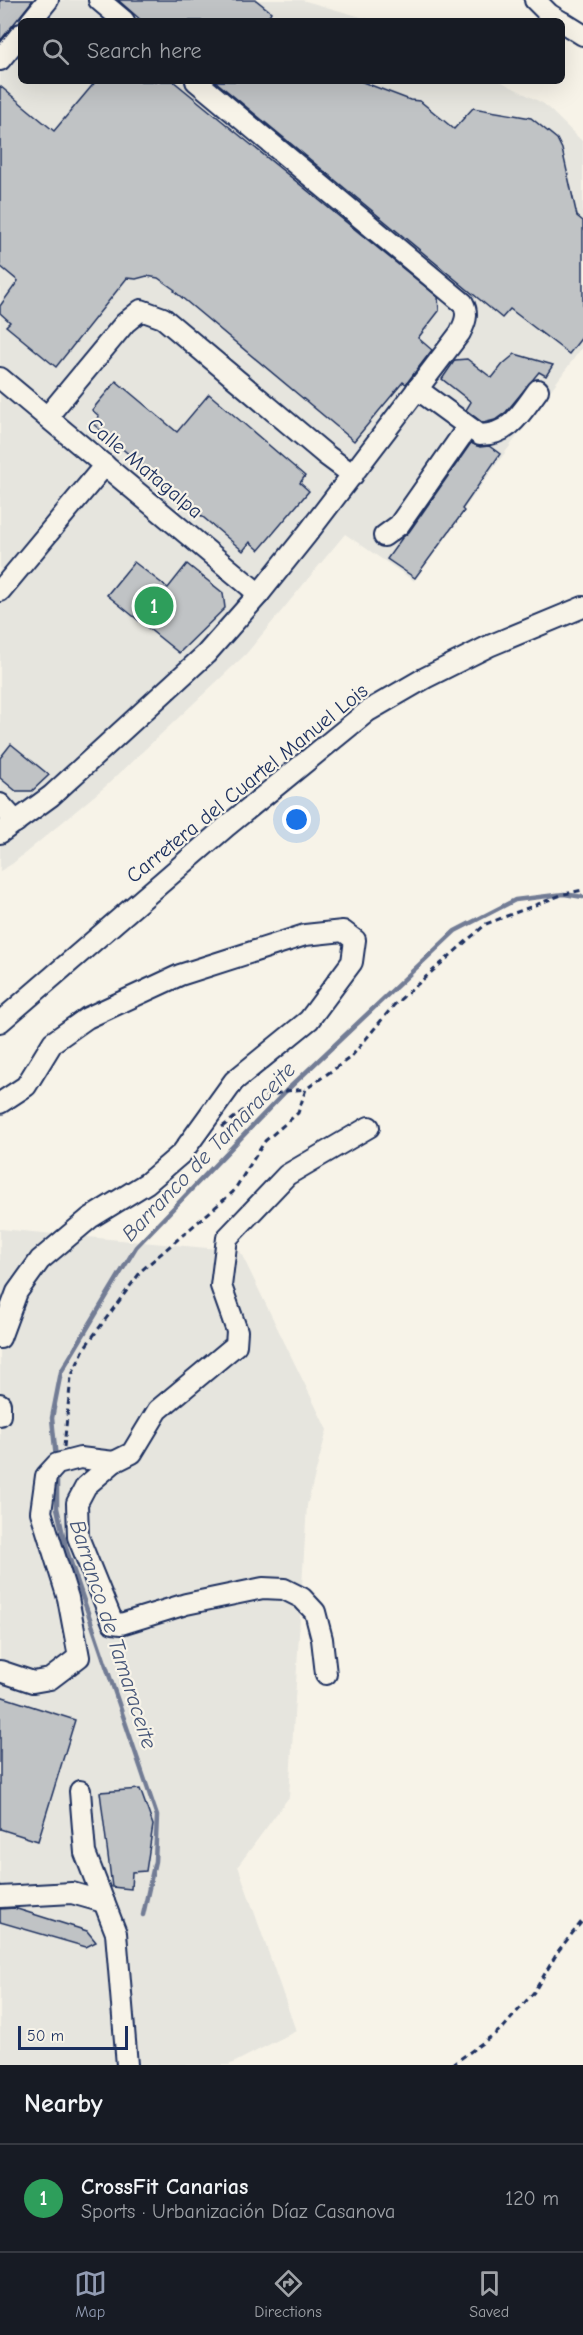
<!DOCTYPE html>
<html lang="en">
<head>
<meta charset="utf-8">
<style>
  :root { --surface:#171b24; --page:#20242c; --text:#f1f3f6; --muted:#9ea1a6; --line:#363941; --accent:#919bb2 }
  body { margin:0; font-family:"Comic Neue",sans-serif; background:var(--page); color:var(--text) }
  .scale { position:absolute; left:18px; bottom:15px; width:110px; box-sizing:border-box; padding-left:6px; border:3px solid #1b2f5e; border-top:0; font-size:16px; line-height:21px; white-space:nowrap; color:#1b2f5e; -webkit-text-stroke:4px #f7f3e8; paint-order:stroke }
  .you { position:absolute; left:297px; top:820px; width:21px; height:21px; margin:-15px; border:4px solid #fff; border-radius:50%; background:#1a73e8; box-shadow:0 0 0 9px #1a73e833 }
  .badge { display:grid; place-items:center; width:39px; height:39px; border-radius:50%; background:var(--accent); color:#fff; font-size:20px; font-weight:700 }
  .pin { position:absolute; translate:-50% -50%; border:3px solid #fff; box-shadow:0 2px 6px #0006 }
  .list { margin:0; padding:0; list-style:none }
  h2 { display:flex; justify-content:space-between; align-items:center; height:78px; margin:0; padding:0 24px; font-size:26px }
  h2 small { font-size:20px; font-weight:400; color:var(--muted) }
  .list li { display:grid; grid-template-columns:39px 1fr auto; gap:18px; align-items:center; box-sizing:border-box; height:108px; padding:0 24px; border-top:2px solid var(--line) }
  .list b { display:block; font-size:22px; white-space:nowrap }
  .list p { margin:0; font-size:20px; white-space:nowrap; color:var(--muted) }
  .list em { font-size:20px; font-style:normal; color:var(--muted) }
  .icon { flex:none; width:33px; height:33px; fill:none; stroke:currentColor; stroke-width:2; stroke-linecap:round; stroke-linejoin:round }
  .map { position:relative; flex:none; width:583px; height:2065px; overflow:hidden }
  .search { position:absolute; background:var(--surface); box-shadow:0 6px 24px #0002; left:18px; right:18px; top:18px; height:66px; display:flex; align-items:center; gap:15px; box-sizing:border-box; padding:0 21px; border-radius:9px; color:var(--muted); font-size:22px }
  .sheet { height:186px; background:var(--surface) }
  nav { display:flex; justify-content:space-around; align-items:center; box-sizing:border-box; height:84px; border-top:2px solid var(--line); background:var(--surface); font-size:16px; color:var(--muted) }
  nav a { display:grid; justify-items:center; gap:3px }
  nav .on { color:var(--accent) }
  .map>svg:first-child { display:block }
  .built { fill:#e6e5de }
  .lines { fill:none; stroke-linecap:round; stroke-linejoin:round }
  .stream { stroke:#727c95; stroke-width:4.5 }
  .building { fill:#c0c3c5; stroke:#1b2f5e; stroke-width:1.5 }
  .minor-casing { stroke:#1b2f5e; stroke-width:24 }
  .path { stroke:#1b2f5e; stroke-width:3; stroke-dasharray:6 4.5; stroke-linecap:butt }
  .minor { stroke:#f7f3e8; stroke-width:20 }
  .labels { text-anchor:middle; stroke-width:4.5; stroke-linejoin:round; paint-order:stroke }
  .street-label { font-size:21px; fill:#1b2f5e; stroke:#f7f3e8 }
  .water-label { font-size:22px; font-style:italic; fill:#465679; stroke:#f7f3e8 }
</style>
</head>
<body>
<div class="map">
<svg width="583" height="2065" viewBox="0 0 583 2065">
  <rect width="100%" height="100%" fill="#f7f3e8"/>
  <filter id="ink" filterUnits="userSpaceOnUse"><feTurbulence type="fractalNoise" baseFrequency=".0167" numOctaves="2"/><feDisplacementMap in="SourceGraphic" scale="12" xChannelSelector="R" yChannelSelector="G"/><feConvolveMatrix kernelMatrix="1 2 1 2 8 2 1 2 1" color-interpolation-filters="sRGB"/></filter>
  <g filter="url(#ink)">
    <g class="built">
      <polygon points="0,0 302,0 375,21 21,21 21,81 500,81 544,104 583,142 583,346 436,547 414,581 345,534 246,654 106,786 12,864 0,871"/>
      <polygon points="0,1229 240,1251 327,1430 307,1505 289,1797 238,1866 296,2031 229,2065 0,2065"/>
    </g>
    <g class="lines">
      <g class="stream">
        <polyline points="56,1459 52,1418 61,1372 136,1247 286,1091 455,931 515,900 564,894 583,897"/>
        <polyline points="57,1473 57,1508 66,1548 157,1816 155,1861 143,1915"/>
      </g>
    </g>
    <g class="building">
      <polygon points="0,0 33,0 0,41"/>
      <polygon points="118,0 256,0 271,12 266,21 142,21"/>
      <polygon points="96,81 173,81 438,297 439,311 418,338 432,350 406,384 403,382 354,441 174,291 175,290 158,278 147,276 136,279 127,278 56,367 6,326 10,322 0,313 0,306 18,281 0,266 0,86 54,131"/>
      <polygon points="215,81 360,81 410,100 420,101 454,129 473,108 531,118 557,139 562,149 577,216 583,221 583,336 569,354 510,309 502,318"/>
      <polygon points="515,354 553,365 546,376 539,372 506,412 495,420 483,423 466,410 471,402 442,379 455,360 467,359 492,378 503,364"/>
      <polygon points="116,381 177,432 209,394 305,476 300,483 309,491 259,550 250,542 243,551 93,424 99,416 92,410"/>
      <polygon points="471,443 480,447 489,446 500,454 462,509 464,511 415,578 387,559 402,538 409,532"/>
      <polygon points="134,562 168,588 187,564 223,593 225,608 179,653 107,595"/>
      <polygon points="11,744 49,775 32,791 16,791 0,778 0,758"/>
      <polygon points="0,1696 75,1720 38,1841 0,1829"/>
      <polygon points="140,1789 153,1825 146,1871 132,1872 131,1889 112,1887 100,1792"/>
      <polygon points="14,1908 87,1931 96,1942 86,1947 0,1922 0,1909"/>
    </g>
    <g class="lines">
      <g class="minor-casing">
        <g id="minor">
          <polyline points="99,0 124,21"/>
          <polyline points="535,0 549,14 560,21"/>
          <polyline points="31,21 48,0"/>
          <polyline points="562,22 583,35"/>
          <polyline points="0,60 21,34"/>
          <polyline points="0,378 259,594"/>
          <path d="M417,389L480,435C510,435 521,413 538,390"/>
          <polyline points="47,417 125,323 141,310 163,318 326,455 353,475"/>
          <polyline points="384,536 399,525 467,428"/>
          <polyline points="0,591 105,465"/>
          <polyline points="0,804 16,822"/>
          <path d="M0,833L51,796L206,654L259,594L307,534L460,333C465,323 469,314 463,303L196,81"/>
          <polyline points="0,1022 227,826 368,711 425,678 489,646 583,607"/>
          <polyline points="0,1103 26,1086 53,1042 87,1018 180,975 305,935 343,931 355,940 352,962 309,1020 234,1081 182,1153 147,1183 90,1218 40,1260 17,1292 0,1338"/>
          <polyline points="0,1404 0,1415"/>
          <polyline points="0,1671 33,1682 50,1679 79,1657 68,1598 41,1512 46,1476 57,1464 80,1458 114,1462"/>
          <polyline points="326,1674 322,1639 315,1612 302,1598 284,1589 263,1588 186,1604 121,1624 113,1623 78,1537 77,1503 86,1486 114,1462 132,1453 158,1410 236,1345 237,1331 221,1286 227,1238 287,1175 369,1127"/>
          <polyline points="80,1791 85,1853 116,1933 127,2065"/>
          <polyline points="0,1897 72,1893 104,1902"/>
        </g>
      </g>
      <g class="path">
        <polyline points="222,1127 257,1100 286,1091 306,1089"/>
        <polyline points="64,1447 71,1377 85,1347 142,1270 233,1192 265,1141 298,1113 306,1089 351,1057 394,1005 486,924 564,894 583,890"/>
        <polyline points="452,2065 503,2028 534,1992 559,1950 583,1920"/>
      </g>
      <use href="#minor" class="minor"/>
    </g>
  </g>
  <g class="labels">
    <g class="street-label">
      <text transform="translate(145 468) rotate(40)" y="7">Calle Matagalpa</text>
      <text transform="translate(247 783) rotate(-39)" y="7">Carretera del Cuartel Manuel Lois</text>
    </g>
    <g class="water-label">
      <text transform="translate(208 1151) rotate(-46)" y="8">Barranco de Tamaraceite</text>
      <text transform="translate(114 1634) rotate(72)" y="8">Barranco de Tamaraceite</text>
    </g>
  </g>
</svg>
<div class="scale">50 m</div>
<div class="you"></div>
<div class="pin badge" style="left:154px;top:606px;background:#2e9e5b">1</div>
<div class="search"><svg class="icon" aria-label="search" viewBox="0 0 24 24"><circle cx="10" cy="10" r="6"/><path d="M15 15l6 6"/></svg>Search here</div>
</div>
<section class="sheet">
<h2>Nearby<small></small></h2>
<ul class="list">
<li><span class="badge" style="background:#2e9e5b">1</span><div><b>CrossFit Canarias</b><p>Sports · Urbanización Díaz Casanova</p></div><em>120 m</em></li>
</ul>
</section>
<nav>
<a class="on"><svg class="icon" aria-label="map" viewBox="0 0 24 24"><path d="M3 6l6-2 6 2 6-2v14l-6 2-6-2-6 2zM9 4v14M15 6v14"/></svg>Map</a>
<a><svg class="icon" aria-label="directions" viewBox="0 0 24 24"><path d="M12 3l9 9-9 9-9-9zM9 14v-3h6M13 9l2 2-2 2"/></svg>Directions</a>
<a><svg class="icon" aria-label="saved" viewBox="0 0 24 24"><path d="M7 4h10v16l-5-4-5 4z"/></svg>Saved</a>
</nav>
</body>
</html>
